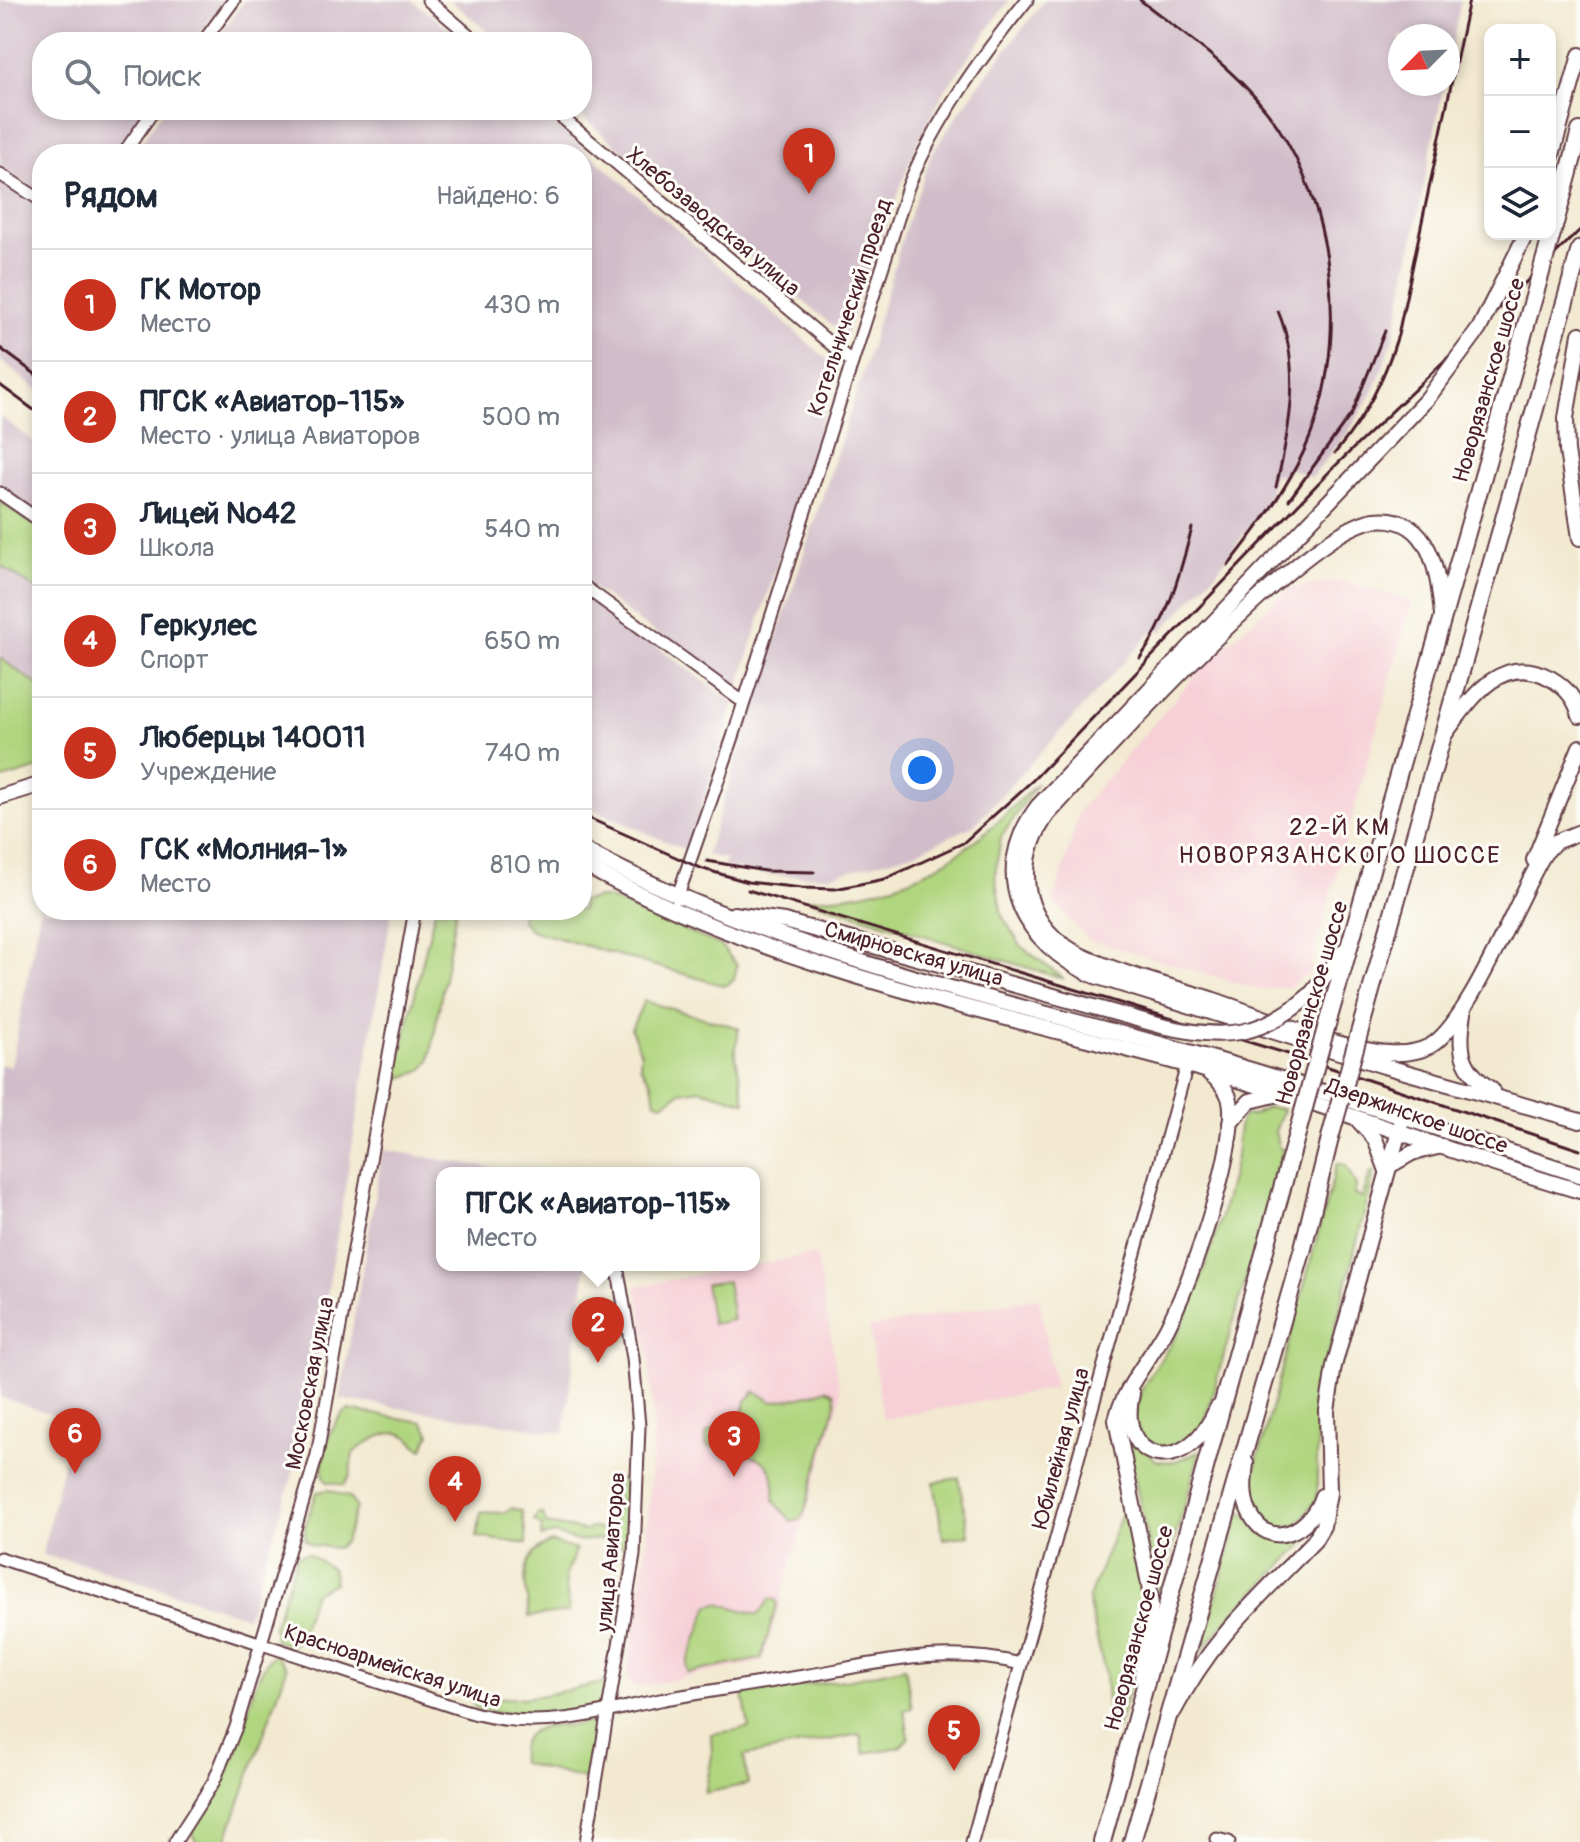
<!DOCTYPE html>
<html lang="ru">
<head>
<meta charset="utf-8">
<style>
  :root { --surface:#fff; --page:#f2f2f3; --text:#1f2937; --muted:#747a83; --line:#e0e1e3; --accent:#c8321e }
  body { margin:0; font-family:Pangolin,sans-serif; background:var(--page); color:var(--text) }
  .controls { position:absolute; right:24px; top:24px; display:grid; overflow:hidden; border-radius:16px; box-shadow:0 4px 12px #0003 }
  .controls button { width:72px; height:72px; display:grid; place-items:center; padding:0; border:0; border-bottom:2px solid var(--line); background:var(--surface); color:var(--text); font:40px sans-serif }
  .compass { position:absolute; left:1388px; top:24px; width:72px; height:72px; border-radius:50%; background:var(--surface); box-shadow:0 4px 12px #0003; rotate:246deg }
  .you { position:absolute; left:922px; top:770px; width:28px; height:28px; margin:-20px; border:6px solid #fff; border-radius:50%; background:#1a73e8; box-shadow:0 0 0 12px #1a73e833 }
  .badge { display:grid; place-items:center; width:52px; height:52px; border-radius:50%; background:var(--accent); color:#fff; font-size:26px; font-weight:700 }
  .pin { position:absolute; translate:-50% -66px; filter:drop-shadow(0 2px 4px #0008) }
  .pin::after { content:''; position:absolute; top:42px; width:28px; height:24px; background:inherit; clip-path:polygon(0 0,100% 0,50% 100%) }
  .popup { position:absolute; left:436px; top:1167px; width:324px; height:104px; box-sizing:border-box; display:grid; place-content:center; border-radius:16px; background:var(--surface); filter:drop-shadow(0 2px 6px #0005); font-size:26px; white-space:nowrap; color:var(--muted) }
  .popup b { font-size:30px; color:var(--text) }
  .popup::after { content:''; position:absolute; left:50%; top:100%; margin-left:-16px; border:16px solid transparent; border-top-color:var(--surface) }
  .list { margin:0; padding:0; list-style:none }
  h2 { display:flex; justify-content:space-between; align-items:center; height:104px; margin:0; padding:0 32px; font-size:34px }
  h2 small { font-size:26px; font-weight:400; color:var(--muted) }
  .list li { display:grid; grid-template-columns:52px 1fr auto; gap:24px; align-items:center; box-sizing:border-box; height:112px; padding:0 32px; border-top:2px solid var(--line) }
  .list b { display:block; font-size:30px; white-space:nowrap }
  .list p { margin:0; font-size:26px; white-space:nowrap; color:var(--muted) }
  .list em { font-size:26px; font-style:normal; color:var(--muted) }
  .icon { flex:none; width:44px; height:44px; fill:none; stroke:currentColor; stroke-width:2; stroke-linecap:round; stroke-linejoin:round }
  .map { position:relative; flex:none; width:1580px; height:1842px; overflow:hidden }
  .search { position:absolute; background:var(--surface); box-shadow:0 4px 12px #0003; left:32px; top:32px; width:560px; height:88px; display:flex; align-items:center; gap:20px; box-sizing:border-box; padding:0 28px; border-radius:32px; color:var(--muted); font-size:30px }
  .panel { position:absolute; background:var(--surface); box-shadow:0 4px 12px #0003; left:32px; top:144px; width:560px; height:776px; border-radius:32px }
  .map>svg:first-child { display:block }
  .built { fill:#f6cfd7 }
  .industrial { fill:#d1bdc9 }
  .green { fill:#b0d57f; stroke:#7d7a55; stroke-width:2 }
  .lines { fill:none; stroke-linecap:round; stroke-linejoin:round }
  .minor-casing { stroke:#633d44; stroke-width:15 }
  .major-casing { stroke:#633d44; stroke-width:18 }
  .highway-casing { stroke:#633d44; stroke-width:20 }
  .minor { stroke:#fff; stroke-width:11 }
  .major { stroke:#fff; stroke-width:14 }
  .highway { stroke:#fff; stroke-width:16 }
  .rail { stroke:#4a1f2b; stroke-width:3 }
  .major-bridge-casing { stroke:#633d44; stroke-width:18; stroke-linecap:butt }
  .highway-bridge-casing { stroke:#633d44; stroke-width:20; stroke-linecap:butt }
  .major-bridge { stroke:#fff; stroke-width:14 }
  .highway-bridge { stroke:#fff; stroke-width:16 }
  .labels { text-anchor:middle; stroke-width:6; stroke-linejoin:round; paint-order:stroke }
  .street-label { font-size:22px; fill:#4a1f2b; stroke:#fdfcf7 }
  .neighbourhood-label { font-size:24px; letter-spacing:2px; fill:#4a1f2b; stroke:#fdfcf7 }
</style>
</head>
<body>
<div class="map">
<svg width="1580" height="1842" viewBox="0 0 1580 1842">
  <rect width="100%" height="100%" fill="#fdfcf7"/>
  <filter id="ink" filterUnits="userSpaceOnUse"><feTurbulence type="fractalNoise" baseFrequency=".0125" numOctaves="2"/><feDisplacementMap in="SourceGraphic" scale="16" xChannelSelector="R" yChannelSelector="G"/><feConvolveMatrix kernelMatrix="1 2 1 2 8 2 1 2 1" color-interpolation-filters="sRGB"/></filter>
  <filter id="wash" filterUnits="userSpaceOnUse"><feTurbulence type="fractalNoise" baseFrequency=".006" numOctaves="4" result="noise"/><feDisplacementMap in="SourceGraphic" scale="32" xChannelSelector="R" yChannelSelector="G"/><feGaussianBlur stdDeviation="1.8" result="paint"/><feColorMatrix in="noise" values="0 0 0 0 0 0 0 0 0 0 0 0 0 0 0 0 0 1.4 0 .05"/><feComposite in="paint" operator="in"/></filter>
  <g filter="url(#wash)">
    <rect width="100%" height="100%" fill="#f2e9d0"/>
    <g class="built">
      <polygon points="1340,581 1412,601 1309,973 1291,986 1261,990 1089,940 1054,902 1080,809 1208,661 1289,589"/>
      <polygon points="816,1254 841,1395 762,1662 638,1687 626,1680 645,1555 654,1423 649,1356 636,1286"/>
      <polygon points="1039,1297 1055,1388 883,1419 869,1328"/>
    </g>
    <g class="industrial">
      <polygon points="0,0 224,0 194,42 42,42 42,110 146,110 115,154 42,154 42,195 0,167"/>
      <polygon points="245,0 411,0 466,42 214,42"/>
      <polygon points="450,0 1009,0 944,92 915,148 845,336 574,110 582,110 582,42 500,42"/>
      <polygon points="1045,0 1461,0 1448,64 1448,36 1400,36 1400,84 1444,84 1394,336 1375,389 1347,434 1311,478 1289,468 1284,477 1275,474 1264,506 1214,575 1162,631 1154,630 973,826 914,853 828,876 769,875 724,867 726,859 706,855 865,366 905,229 932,153 977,87"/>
      <polygon points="164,110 539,110 838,369 737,692 582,580 582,154 132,154"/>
      <polygon points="0,182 42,209 42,394 0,360"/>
      <polygon points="0,416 42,448 42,517 0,485"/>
      <polygon points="0,565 42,593 42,688 0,658"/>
      <polygon points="582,592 734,703 688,851 582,804"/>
      <polygon points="42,900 42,910 392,910 301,1448 247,1617 89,1565 42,1555 73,1421 0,1397 0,1065 11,1066"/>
      <polygon points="383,1150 523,1173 442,1173 442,1265 586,1265 564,1433 340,1399"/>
    </g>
    <g class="green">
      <polygon points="0,502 42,530 42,593 0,565"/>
      <polygon points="0,658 42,688 42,767 0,780"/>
      <path d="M1037,783L1001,837L995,875L1002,916L1021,946L1064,979L807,899C915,894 963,859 1037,783Z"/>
      <polygon points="599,898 609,899 720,945 737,965 734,980 725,986 531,930 521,920 523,910 582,910 582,901"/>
      <polygon points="435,910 456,910 430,1060 422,1070 401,1078 396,1073"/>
      <polygon points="644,1001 739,1028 735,1053 745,1102 701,1089 681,1092 663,1104 656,1102 652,1083 640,1066 641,1053 631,1029"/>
      <path d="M1268,1107L1283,1109L1275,1132L1279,1148L1283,1149L1204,1424L1185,1446C1163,1448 1136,1448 1135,1418C1134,1386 1169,1353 1182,1325C1205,1274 1222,1217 1235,1162C1238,1148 1236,1134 1241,1120L1245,1115L1251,1116Z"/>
      <polygon points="1337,1163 1346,1165 1356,1186 1354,1195 1362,1198 1371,1172 1375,1171 1326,1363 1317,1416 1317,1498 1297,1525 1276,1528 1255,1511 1252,1480"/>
      <polygon points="727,1281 733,1320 712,1324 705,1284"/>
      <path d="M826,1389L834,1393L836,1403L804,1513L800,1519L791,1521L774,1501C776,1462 766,1459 730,1449C722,1446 714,1449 706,1446V1433L720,1426L739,1428L746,1401L755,1391L773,1402C792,1398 809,1397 826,1389Z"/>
      <path d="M348,1410L423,1422L430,1434L423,1449C414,1446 415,1442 408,1437C392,1425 366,1443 353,1453L350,1476L344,1485L327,1482C314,1464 331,1421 348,1410Z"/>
      <polygon points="1126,1433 1157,1461 1173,1462 1200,1452 1158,1596"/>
      <polygon points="624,1478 631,1507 627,1546 601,1539 577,1541 555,1534 541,1537 542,1526 534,1521 538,1514 543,1514 546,1524 585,1531 591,1528 613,1531 619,1479"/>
      <polygon points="959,1478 969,1535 943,1539 934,1482"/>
      <polygon points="329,1490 349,1497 356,1507 345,1542 337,1548 312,1545 305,1540 305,1526 317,1492"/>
      <polygon points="1125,1506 1128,1506 1146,1608 1139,1656 1117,1728 1107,1708 1105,1673 1088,1600"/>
      <polygon points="511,1508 522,1511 527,1544 477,1537 481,1512 504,1513"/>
      <polygon points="1240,1511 1279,1540 1305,1535 1318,1522 1311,1537 1230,1616 1201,1652"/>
      <path d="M551,1542L576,1550L565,1576L569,1612L529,1617C526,1586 516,1556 551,1542Z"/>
      <polygon points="307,1553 332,1569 335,1583 314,1593 298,1639 291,1646 275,1641 274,1626 297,1556"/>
      <polygon points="770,1599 776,1600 777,1604 761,1659 688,1673 687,1664 709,1605 719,1603 758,1615"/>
      <path d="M275,1654L287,1668L226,1842H196L192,1833C203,1804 226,1781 237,1752C247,1725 252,1670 275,1654Z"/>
      <polygon points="905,1667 912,1708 904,1710 909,1737 900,1747 864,1753 860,1734 744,1756 748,1784 705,1793 712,1756 711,1734 749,1728 743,1694 851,1679"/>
      <path d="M608,1682L605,1701L601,1705C557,1717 522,1719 477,1709L471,1701L480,1694C522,1706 566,1689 608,1682Z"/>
      <path d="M591,1722L599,1726C602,1743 599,1769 588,1780L521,1763C516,1715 558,1731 591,1722Z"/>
    </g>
  </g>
  <g filter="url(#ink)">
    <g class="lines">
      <g class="minor-casing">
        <g id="minor">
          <polyline points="428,0 477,42"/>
          <polyline points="203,42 234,0"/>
          <polyline points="553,110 851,361"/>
          <polyline points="123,154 154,110"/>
          <polyline points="0,174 42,201"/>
          <polyline points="0,493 42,522"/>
          <polyline points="582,585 739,699"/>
          <path d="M677,898L733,737L908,187C936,119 981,57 1027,0"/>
          <path d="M0,1558L463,1710C536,1733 587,1715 660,1700C708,1691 756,1684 804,1676C880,1663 944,1645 1021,1664"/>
          <polyline points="1217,1839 1229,1842"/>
          <polyline points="175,1842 214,1781 236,1727 317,1455 415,910"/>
          <polyline points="586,1842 634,1555 639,1426 633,1358 617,1265"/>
          <polyline points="972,1842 1187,1065"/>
        </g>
      </g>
      <g class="major-casing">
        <g id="major">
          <polyline points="1550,162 1580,55"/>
          <polyline points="1580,334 1566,418 1567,451 1580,538"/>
          <path d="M1427,399L1038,806C986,875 1023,945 1095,976L1384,1066L1580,1121"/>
          <path d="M1442,615C1438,574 1432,514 1375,520C1306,528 1101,756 1048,814C1022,850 1018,896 1048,931C1057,942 1070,950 1082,956C1124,975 1171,986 1214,1000C1265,1017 1336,1049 1388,1053C1402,1054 1418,1052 1430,1046C1469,1024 1517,898 1544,854L1555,842L1580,832"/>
          <path d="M1445,734C1470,700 1501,651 1550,678C1566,687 1576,699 1580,716"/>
          <polyline points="0,797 42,784"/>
          <path d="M582,849C766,948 970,992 1171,1047C1309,1085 1444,1131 1580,1175"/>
          <polyline points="1534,860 1580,747"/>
          <path d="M582,864C767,967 980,1009 1183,1064C1317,1100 1447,1152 1580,1191"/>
          <polyline points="734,914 784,921 1162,1026"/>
          <polyline points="1311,994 1346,949"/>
          <path d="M1464,1013C1458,1049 1460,1069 1492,1090"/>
          <polyline points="1357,1119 1375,1139 1386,1168"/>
          <polyline points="1230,1123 1250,1101 1279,1094"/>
          <polyline points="1386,1168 1412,1153 1442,1146"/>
          <path d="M1132,1394C1116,1463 1186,1480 1217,1408"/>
          <path d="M1246,1463C1244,1480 1242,1498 1250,1513C1270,1554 1312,1529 1322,1496"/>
          <path d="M1142,1677L1151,1606L1149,1584L1116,1420C1124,1387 1151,1358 1167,1328C1191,1281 1233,1161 1231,1109C1231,1094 1221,1082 1210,1074"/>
          <path d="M1174,1711C1212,1637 1258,1599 1314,1541L1323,1526L1329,1493L1327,1411L1334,1366L1401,1124"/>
        </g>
      </g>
      <g class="highway-casing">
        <g id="highway">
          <polyline points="1564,191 1580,131"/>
          <polyline points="1326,1028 1530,311"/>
          <polyline points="1358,1037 1580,249"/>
          <polyline points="1102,1842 1298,1130"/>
          <polyline points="1132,1842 1303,1248 1330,1138"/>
        </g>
      </g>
      <use href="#minor" class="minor"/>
      <use href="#major" class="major"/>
      <use href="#highway" class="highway"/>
      <g class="rail">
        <path d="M1140,0C1189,38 1244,75 1278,127C1333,212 1345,325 1316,420C1300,472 1261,524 1228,566"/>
        <polyline points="0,348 42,379"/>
        <polyline points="0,385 42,416"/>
        <path d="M1335,453C1366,416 1384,380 1398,335L1469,0"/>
        <path d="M1276,487C1290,428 1302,368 1278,311"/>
        <polyline points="1289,500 1352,413 1385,331"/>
        <path d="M1140,658C1168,620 1180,573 1192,528"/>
        <polyline points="582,815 700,868 748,882 802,888 835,889 885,879 963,843 1033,780 1332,469 1580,230"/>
        <polyline points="707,861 765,871 814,872"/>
        <polyline points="748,890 1298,1057 1580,1150"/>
      </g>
      <g class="major-bridge-casing">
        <g id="major-bridge">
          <polyline points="1427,399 1479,329 1526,234"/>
          <path d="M1162,1026C1225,1040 1261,1038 1311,994"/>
        </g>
      </g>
      <g class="highway-bridge-casing">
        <g id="highway-bridge">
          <polyline points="1530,311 1564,191"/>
          <polyline points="1298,1130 1326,1028"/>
          <polyline points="1330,1138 1358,1037"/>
        </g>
      </g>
      <use href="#major-bridge" class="major-bridge"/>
      <use href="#highway-bridge" class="highway-bridge"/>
    </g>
  </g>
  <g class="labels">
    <g class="street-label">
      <text transform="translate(714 221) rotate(40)" y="8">Хлебозаводская улица</text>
      <text transform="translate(849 307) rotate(-72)" y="8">Котельнический проезд</text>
      <text transform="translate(1488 380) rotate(-74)" y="8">Новорязанское шоссе</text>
      <text transform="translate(914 953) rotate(16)" y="8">Смирновская улица</text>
      <text transform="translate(1311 1003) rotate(-74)" y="8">Новорязанское шоссе</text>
      <text transform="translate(1417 1115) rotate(19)" y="8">Дзержинское шоссе</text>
      <text transform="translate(309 1383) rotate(-79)" y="8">Московская улица</text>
      <text transform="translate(1060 1448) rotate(-75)" y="8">Юбилейная улица</text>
      <text transform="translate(610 1552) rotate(-85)" y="8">улица Авиаторов</text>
      <text transform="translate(1138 1628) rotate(-75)" y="8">Новорязанское шоссе</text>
      <text transform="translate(393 1665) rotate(18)" y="8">Красноармейская улица</text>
    </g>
    <g class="neighbourhood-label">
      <text x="1340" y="835">22-Й КМ<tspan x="1340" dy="28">НОВОРЯЗАНСКОГО ШОССЕ</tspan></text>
    </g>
  </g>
</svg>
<div class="controls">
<button>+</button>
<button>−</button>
<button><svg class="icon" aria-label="layers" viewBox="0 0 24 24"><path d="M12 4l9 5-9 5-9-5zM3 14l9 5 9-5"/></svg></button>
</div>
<svg class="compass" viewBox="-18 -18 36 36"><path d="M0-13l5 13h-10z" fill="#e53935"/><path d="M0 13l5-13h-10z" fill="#747a83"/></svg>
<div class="you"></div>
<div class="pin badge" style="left:809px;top:194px">1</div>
<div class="pin badge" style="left:598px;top:1363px">2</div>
<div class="popup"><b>ПГСК «Авиатор-115»</b>Место</div>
<div class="pin badge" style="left:734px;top:1477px">3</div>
<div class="pin badge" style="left:455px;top:1522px">4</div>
<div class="pin badge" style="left:954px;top:1771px">5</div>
<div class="pin badge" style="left:75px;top:1474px">6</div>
<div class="search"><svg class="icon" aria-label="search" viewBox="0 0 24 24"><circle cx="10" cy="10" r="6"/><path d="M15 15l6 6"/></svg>Поиск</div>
<section class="panel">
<h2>Рядом<small>Найдено: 6</small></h2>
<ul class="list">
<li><span class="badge">1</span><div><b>ГК Мотор</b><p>Место</p></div><em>430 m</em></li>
<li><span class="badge">2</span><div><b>ПГСК «Авиатор-115»</b><p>Место · улица Авиаторов</p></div><em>500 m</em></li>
<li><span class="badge">3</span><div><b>Лицей №42</b><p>Школа</p></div><em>540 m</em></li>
<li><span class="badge">4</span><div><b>Геркулес</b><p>Спорт</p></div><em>650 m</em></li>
<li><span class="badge">5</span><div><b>Люберцы 140011</b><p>Учреждение</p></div><em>740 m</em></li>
<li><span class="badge">6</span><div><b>ГСК «Молния-1»</b><p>Место</p></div><em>810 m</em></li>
</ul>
</section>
</div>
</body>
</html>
